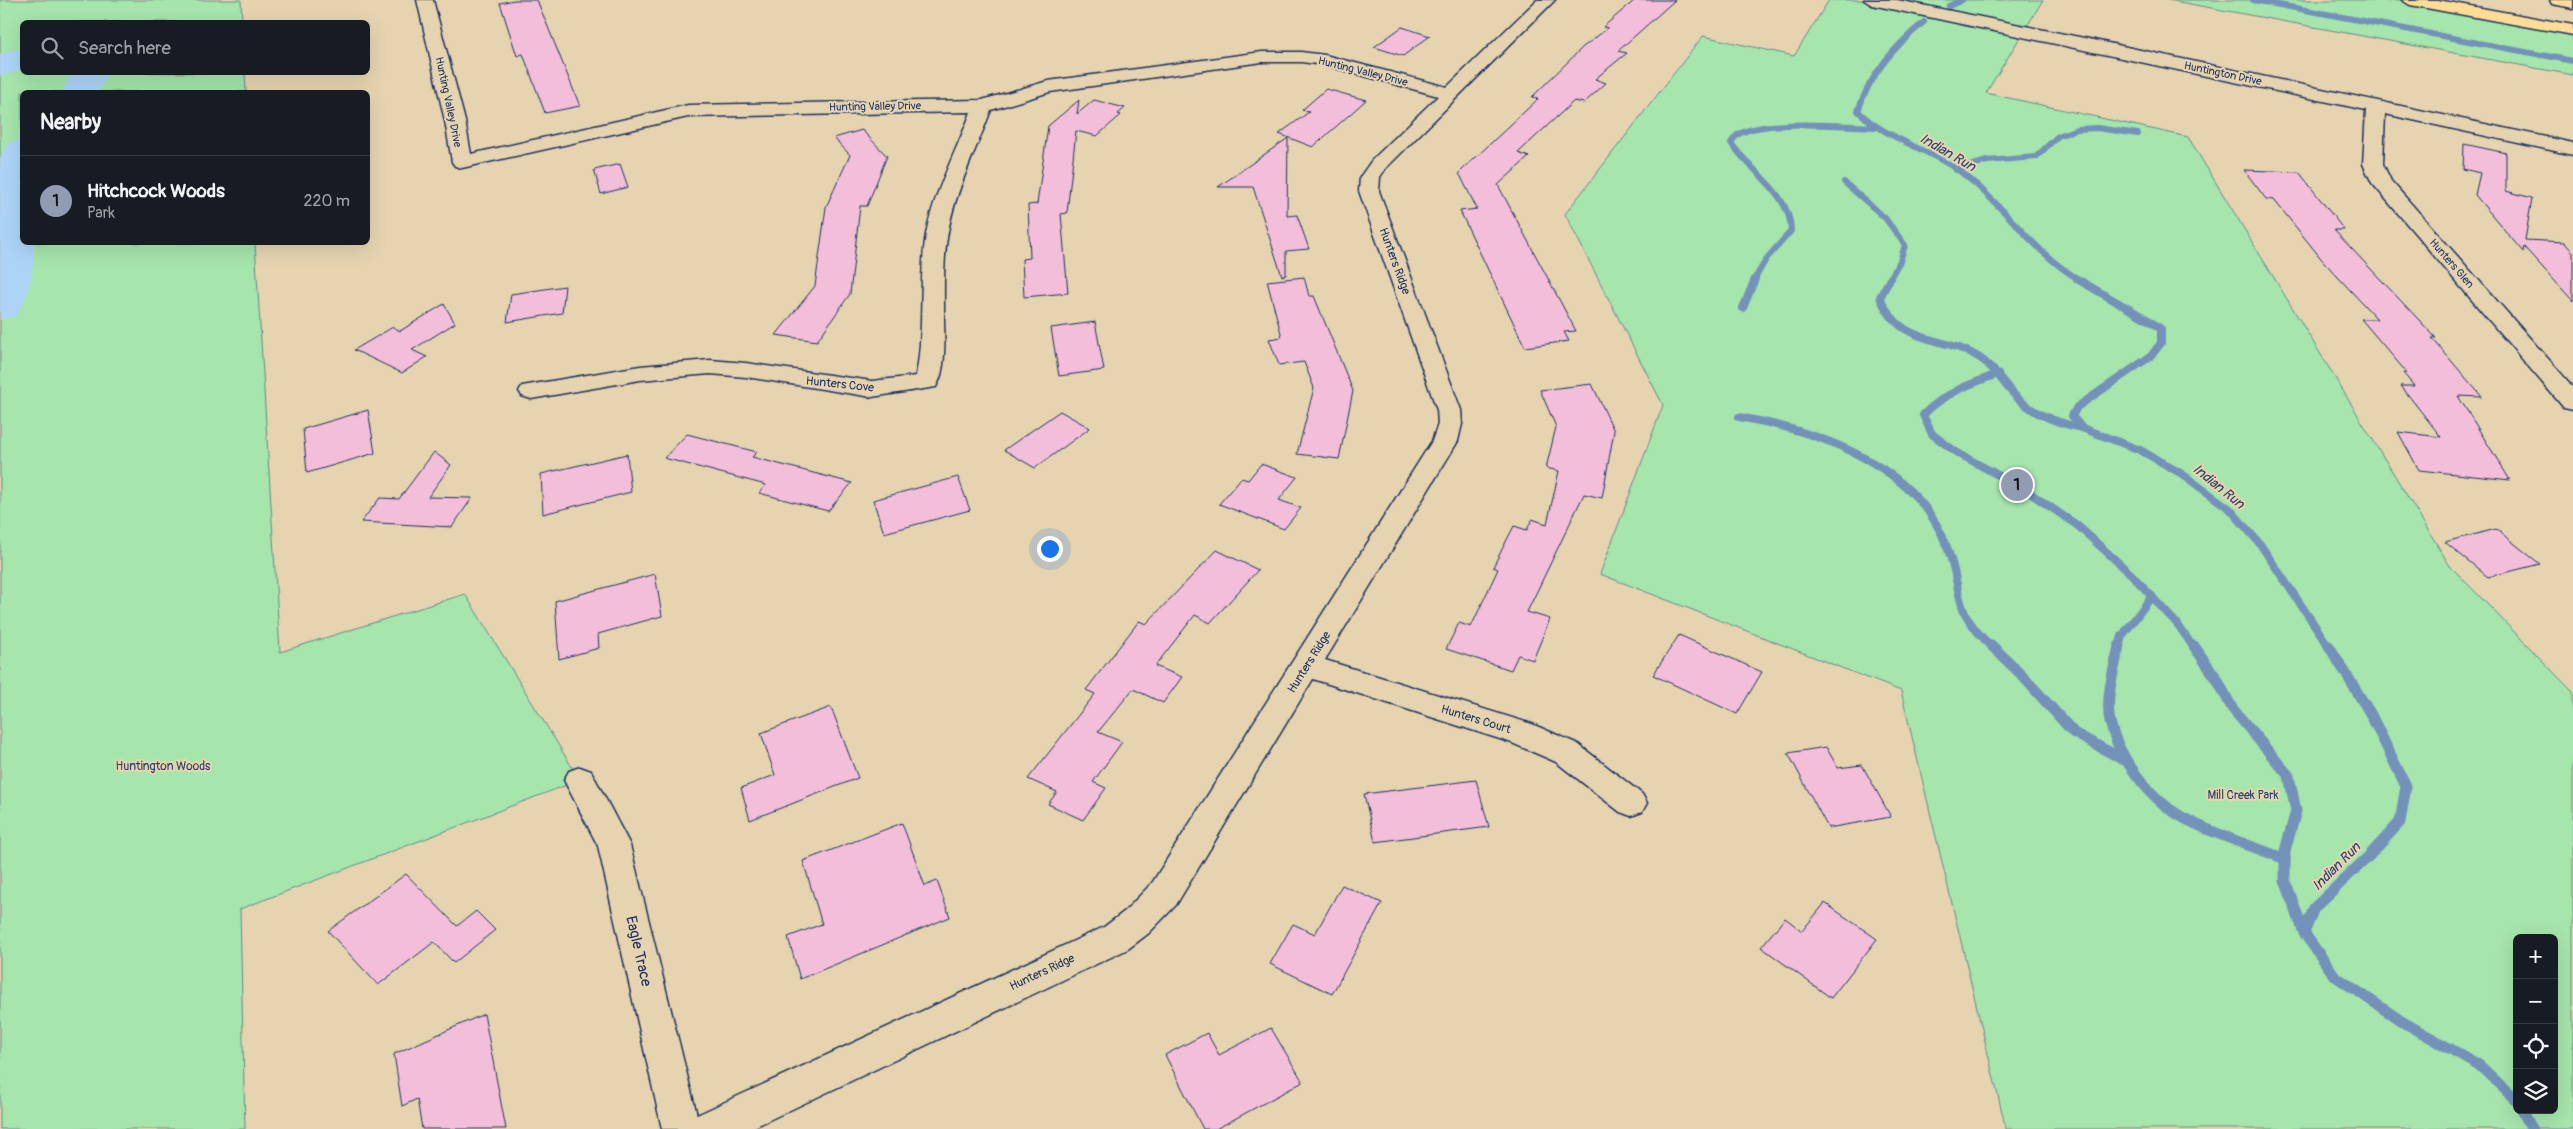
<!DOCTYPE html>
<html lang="en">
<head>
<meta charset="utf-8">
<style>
  :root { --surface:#171b24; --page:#20242c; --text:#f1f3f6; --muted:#9ea1a6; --line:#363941; --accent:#919bb2 }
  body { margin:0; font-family:Pangolin,sans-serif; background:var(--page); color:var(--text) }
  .controls { position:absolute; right:15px; bottom:15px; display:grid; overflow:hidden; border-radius:8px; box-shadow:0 5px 20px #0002 }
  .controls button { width:45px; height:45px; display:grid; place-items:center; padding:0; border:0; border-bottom:1px solid var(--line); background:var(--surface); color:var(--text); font:25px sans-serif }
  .you { position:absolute; left:1049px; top:548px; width:18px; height:18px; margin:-12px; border:4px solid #fff; border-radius:50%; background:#1a73e8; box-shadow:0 0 0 8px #1a73e833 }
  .badge { display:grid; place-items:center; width:32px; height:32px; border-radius:50%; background:var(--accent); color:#111; font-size:16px; font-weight:700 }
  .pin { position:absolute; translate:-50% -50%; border:2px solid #fff; box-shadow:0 1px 5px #0006 }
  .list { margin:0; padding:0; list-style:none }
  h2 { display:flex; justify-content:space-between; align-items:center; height:65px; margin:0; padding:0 20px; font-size:21px }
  h2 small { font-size:16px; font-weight:400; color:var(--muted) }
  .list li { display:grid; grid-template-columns:32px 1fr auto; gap:15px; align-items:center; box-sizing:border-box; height:90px; padding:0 20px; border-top:1px solid var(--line) }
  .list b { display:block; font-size:19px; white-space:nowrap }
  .list p { margin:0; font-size:16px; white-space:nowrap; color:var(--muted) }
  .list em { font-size:16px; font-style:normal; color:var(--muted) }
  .icon { flex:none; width:28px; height:28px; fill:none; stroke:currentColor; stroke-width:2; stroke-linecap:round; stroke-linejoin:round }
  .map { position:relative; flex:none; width:2573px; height:1129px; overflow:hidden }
  .search { position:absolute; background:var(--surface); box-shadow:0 5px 20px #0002; left:20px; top:20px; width:350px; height:55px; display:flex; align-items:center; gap:12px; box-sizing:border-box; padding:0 18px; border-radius:8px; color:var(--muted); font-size:19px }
  .panel { position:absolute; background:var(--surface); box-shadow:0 5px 20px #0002; left:20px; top:90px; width:350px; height:155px; border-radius:8px }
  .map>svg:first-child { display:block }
  .green { fill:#a6e5ac; stroke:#608a85; fill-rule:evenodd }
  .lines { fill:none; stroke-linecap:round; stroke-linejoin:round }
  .stream-far2 { stroke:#7392ba; stroke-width:6 }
  .stream-far1 { stroke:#7392ba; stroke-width:8 }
  .stream { stroke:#7392ba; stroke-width:11 }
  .river { fill:#add4f7; fill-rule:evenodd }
  .building { fill:#f3beda; stroke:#1b2f5e }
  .street-casing { stroke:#1b2f5e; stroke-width:3 }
  .highway-casing { stroke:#1b2f5e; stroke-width:3 }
  .street { fill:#e6d4b1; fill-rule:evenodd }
  .highway { fill:#ffdd96; fill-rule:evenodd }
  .labels { text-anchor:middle; stroke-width:4; stroke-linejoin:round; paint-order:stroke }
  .far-street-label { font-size:11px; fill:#1b2f5e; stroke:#e6d4b1 }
  .street-label { font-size:12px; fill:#1b2f5e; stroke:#e6d4b1 }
  .park-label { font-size:12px; fill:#294166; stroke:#e6d4b1 }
  .water-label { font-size:14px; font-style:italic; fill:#2a406d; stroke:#e6d4b1 }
  .near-street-label { font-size:15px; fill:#1b2f5e; stroke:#e6d4b1 }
</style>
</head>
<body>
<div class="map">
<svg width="2573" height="1129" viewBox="0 0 2573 1129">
  <rect width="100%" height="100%" fill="#e6d4b1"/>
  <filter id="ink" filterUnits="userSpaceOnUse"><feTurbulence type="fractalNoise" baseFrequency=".02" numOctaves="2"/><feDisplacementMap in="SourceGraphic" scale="10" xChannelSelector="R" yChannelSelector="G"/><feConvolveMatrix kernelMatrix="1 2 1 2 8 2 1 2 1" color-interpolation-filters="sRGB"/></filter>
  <g filter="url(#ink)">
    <g class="green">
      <polygon points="0,0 241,0 242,22 22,22 22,72 245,73 246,92 22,92 22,242 255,243 280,652 465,594 580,780 240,909 245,1129 0,1129"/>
      <path d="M1829,0H2043L1986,93L2188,137L2450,566L2573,692V1129H2006L1901,691L1600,574L1663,405L1565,214L1703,36L1794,56ZM2517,938H2554V1110H2517Z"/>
      <polygon points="2168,0 2410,0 2573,30 2573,75"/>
    </g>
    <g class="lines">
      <g class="stream-far2">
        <polyline points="2253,0 2573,61"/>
        <polyline points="1949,6 1962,0"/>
        <path d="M1924,22C1894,47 1870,74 1858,111C1886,139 1929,149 1962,173C2005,205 2033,253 2080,280"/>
        <polyline points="1956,170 1987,161 2036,157 2058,136 2077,129 2097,128 2138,134"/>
        <polyline points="1844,182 1885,218 1905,245 1900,261 1889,280"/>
        <polyline points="0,189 6,188"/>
        <path d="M1754,280L1767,258L1791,231C1791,194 1750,171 1731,143C1733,140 1735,136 1739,134C1763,119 1846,126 1876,127"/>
      </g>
      <g class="stream-far1">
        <path d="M1890,279L1880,297C1901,348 1941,333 1980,358C1992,366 2000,378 2009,389C2028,412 2053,422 2082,428"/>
        <polyline points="2077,279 2150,321 2161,329 2161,343 2151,356 2077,407 2072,416 2082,428 2140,450 2182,474 2230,509 2260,544 2330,648"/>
        <polyline points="1743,308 1755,279"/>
        <path d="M1998,374C1970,384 1944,393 1923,415L1932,434L1956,452L2027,491L2078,526L2132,575L2178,625L2194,648"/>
        <path d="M1739,417C1817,431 1917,464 1947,547C1965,595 1949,607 1993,648"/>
        <polyline points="2119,648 2122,636 2152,596"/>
      </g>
      <g class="stream">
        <polyline points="1992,646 2020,673 2074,733 2124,760"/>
        <path d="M2119,646C2114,670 2105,698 2110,722C2118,757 2151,800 2182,817C2214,835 2251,845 2285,859"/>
        <polyline points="2194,646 2217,679 2232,708 2289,776 2296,811 2285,851 2285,880 2304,933"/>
        <polyline points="2329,646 2370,713 2406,786 2400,822 2369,856 2314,908 2304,933 2335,976 2403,1022 2479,1065 2517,1101"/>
        <polyline points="2522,1110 2532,1129"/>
      </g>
      <g class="river">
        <polygon points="22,48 22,70 0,76 0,54"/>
        <polygon points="72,72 109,72 98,92 62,92"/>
        <path d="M22,139V242H34C34,269 31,293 16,316L0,320V158L8,143Z"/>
      </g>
    </g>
    <g class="building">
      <polygon points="514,0 537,0 580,106 545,113 523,54 517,56 500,3"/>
      <polygon points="1635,0 1675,0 1618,51 1627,53 1595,79 1606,83 1584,103 1574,101 1518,153 1529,157 1498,185 1576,331 1564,332 1569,341 1525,347 1460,211 1477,209 1459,173 1538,99 1532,97 1583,47 1608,28 1603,27"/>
      <polygon points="1402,27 1430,36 1403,56 1374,47"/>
      <polygon points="1326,89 1366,100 1313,147 1279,134 1309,112 1302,110"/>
      <polygon points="1079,100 1077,114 1094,100 1125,108 1118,114 1121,115 1097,136 1076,131 1067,213 1061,214 1068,293 1024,297 1022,259 1030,258 1028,205 1037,204 1048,126"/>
      <polygon points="862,130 887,156 867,206 860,206 850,294 817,341 776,335 815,286 826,207 850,155 834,138"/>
      <polygon points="1288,138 1287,216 1297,215 1309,249 1286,251 1286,275 1282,276 1253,187 1218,187"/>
      <polygon points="2464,144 2506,153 2506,191 2532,198 2525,240 2564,242 2573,252 2573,301 2524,247 2523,252 2475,195 2480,173 2463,169"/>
      <polygon points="620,164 628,187 601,194 594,170"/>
      <polygon points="2244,170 2299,172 2344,230 2334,230 2436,338 2432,338 2482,397 2458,396 2510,480 2419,470 2398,432 2441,437 2401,386 2414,386 2403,373 2407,373 2361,319 2377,319 2324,262 2274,200 2266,199"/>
      <polygon points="1304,277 1309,296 1314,296 1353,391 1339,459 1297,454 1314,388 1304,362 1279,365 1269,339 1282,337 1267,281"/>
      <polygon points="565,286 562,313 507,322 511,294"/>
      <polygon points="444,304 455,323 412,350 427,357 402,373 354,350 393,327 400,331"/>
      <polygon points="1095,322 1104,370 1059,376 1051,328"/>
      <polygon points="1592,384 1614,431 1602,498 1584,494 1527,612 1550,619 1533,660 1518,655 1511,670 1446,649 1459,623 1471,627 1498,569 1493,567 1514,526 1527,530 1532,519 1547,524 1559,471 1546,468 1556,427 1540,390"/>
      <polygon points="368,410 375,453 307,473 303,429"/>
      <polygon points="1060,411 1090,428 1035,468 1004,450"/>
      <polygon points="687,434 757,452 752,457 852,483 828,511 759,493 766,485 664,458"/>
      <polygon points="434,452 451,465 428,497 472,498 452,527 361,522 380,498 399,499"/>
      <polygon points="627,454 631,492 543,514 541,474"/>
      <polygon points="1261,464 1297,477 1279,500 1301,508 1284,529 1219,504 1241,478 1248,480"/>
      <polygon points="958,477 970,510 884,533 873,500"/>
      <polygon points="2496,529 2540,564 2488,577 2445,542"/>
      <polygon points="1217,550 1258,570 1210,623 1195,615 1155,666 1182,677 1163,703 1133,689 1098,732 1122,742 1093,782 1106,788 1083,820 1048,804 1057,792 1028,779 1095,694 1086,690 1139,621 1146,624"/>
      <polygon points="655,574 662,616 598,634 599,648 559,659 555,601"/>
      <polygon points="1679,635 1762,672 1737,714 1653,675"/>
      <polygon points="831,707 858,778 750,820 741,788 775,775 761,733"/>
      <polygon points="1826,747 1838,768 1862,765 1891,817 1828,828 1788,753"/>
      <polygon points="1476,780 1489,827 1375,842 1364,794"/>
      <polygon points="902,823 925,886 937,881 950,917 800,979 788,937 822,924 803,861"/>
      <polygon points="406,874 457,926 476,911 495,930 454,963 434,942 378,985 328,931"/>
      <polygon points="1342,885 1382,903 1332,994 1270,964 1293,924 1315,934"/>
      <polygon points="1825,903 1877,939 1831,998 1761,947 1785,918 1802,931"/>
      <polygon points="484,1014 506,1129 422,1129 417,1099 402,1106 394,1054"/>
      <polygon points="1271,1028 1303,1082 1216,1129 1203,1129 1165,1055 1207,1033 1219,1055"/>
    </g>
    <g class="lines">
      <g class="street-casing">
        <g id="street">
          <path d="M417,0H433L465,121L471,154L688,105L982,100L1048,81L1262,52H1301L1325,55L1447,87L1537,0H1555L1386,168L1380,177L1379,191L1461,410L1462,424L1458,441L1325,660L1532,724L1578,744L1642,794L1647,803L1642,812L1631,816L1620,812L1556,762L1512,743L1313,679L1176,905L1149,933L1128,949L750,1129H662L598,846L564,780L569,771L580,767L591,771L630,845L697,1115L1104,927L1125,911L1152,883L1432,441L1438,424L1437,410L1359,191L1360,177L1372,160L1438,96L1324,65L1301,62H1262L1050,92L991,110C976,150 956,189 948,232C943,260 944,288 944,316C944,337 947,369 936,387L872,397L746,377L710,374L640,380L531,399L522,396L519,391L522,386L640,366L710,360L746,363L872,381L916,376C925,329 918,281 926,234C934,192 956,152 971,112L688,117L462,168L455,166L452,162L445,121Z"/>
          <polygon points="1864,0 1897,0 2094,40 2573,143 2573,155 2385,114 2383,164 2391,181 2573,387 2573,410 2564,408 2372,183 2363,164 2366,110 1872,5"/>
        </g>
      </g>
      <g class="highway-casing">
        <g id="highway">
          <polygon points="2402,0 2438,0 2573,25 2573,35 2410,5"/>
          <polygon points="2550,0 2573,0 2573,8 2552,4"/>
        </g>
      </g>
      <use href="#street" class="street"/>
      <use href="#highway" class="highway"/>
    </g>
  </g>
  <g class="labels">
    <g class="far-street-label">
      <text transform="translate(1363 71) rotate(14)" y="4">Hunting Valley Drive</text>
      <text transform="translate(2223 73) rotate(12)" y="4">Huntington Drive</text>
      <text transform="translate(449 102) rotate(78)" y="4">Hunting Valley Drive</text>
      <text transform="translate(875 106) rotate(-1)" y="4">Hunting Valley Drive</text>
      <text transform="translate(2452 263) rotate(49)" y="4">Hunters Glen</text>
    </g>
    <g class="street-label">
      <text transform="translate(1395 261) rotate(70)" y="4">Hunters Ridge</text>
      <text transform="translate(840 384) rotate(6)" y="4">Hunters Cove</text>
      <text transform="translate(1309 662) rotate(-58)" y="4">Hunters Ridge</text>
      <text transform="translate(1476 719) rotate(17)" y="4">Hunters Court</text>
      <text transform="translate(1042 972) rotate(-25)" y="4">Hunters Ridge</text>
    </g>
    <g class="park-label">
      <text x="163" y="770">Huntington Woods</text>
      <text x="2243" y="799">Mill Creek Park</text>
    </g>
    <g class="water-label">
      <text transform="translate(1948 152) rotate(30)" y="5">Indian Run</text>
      <text transform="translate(2219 486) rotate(39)" y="5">Indian Run</text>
      <text transform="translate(2336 866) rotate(-45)" y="5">Indian Run</text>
    </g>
    <g class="near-street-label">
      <text transform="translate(639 951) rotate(77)" y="5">Eagle Trace</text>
    </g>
  </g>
</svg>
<div class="controls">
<button>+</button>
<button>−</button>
<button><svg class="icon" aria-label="locate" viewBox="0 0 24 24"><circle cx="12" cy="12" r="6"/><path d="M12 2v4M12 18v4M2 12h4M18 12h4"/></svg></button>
<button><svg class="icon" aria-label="layers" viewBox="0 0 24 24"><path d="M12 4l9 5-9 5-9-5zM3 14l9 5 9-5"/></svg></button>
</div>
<div class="you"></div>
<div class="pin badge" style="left:2017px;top:485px">1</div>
<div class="search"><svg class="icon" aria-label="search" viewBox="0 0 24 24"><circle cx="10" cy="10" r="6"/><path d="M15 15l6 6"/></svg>Search here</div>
<section class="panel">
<h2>Nearby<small></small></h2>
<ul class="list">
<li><span class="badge">1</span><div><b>Hitchcock Woods</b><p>Park</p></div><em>220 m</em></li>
</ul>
</section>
</div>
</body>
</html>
